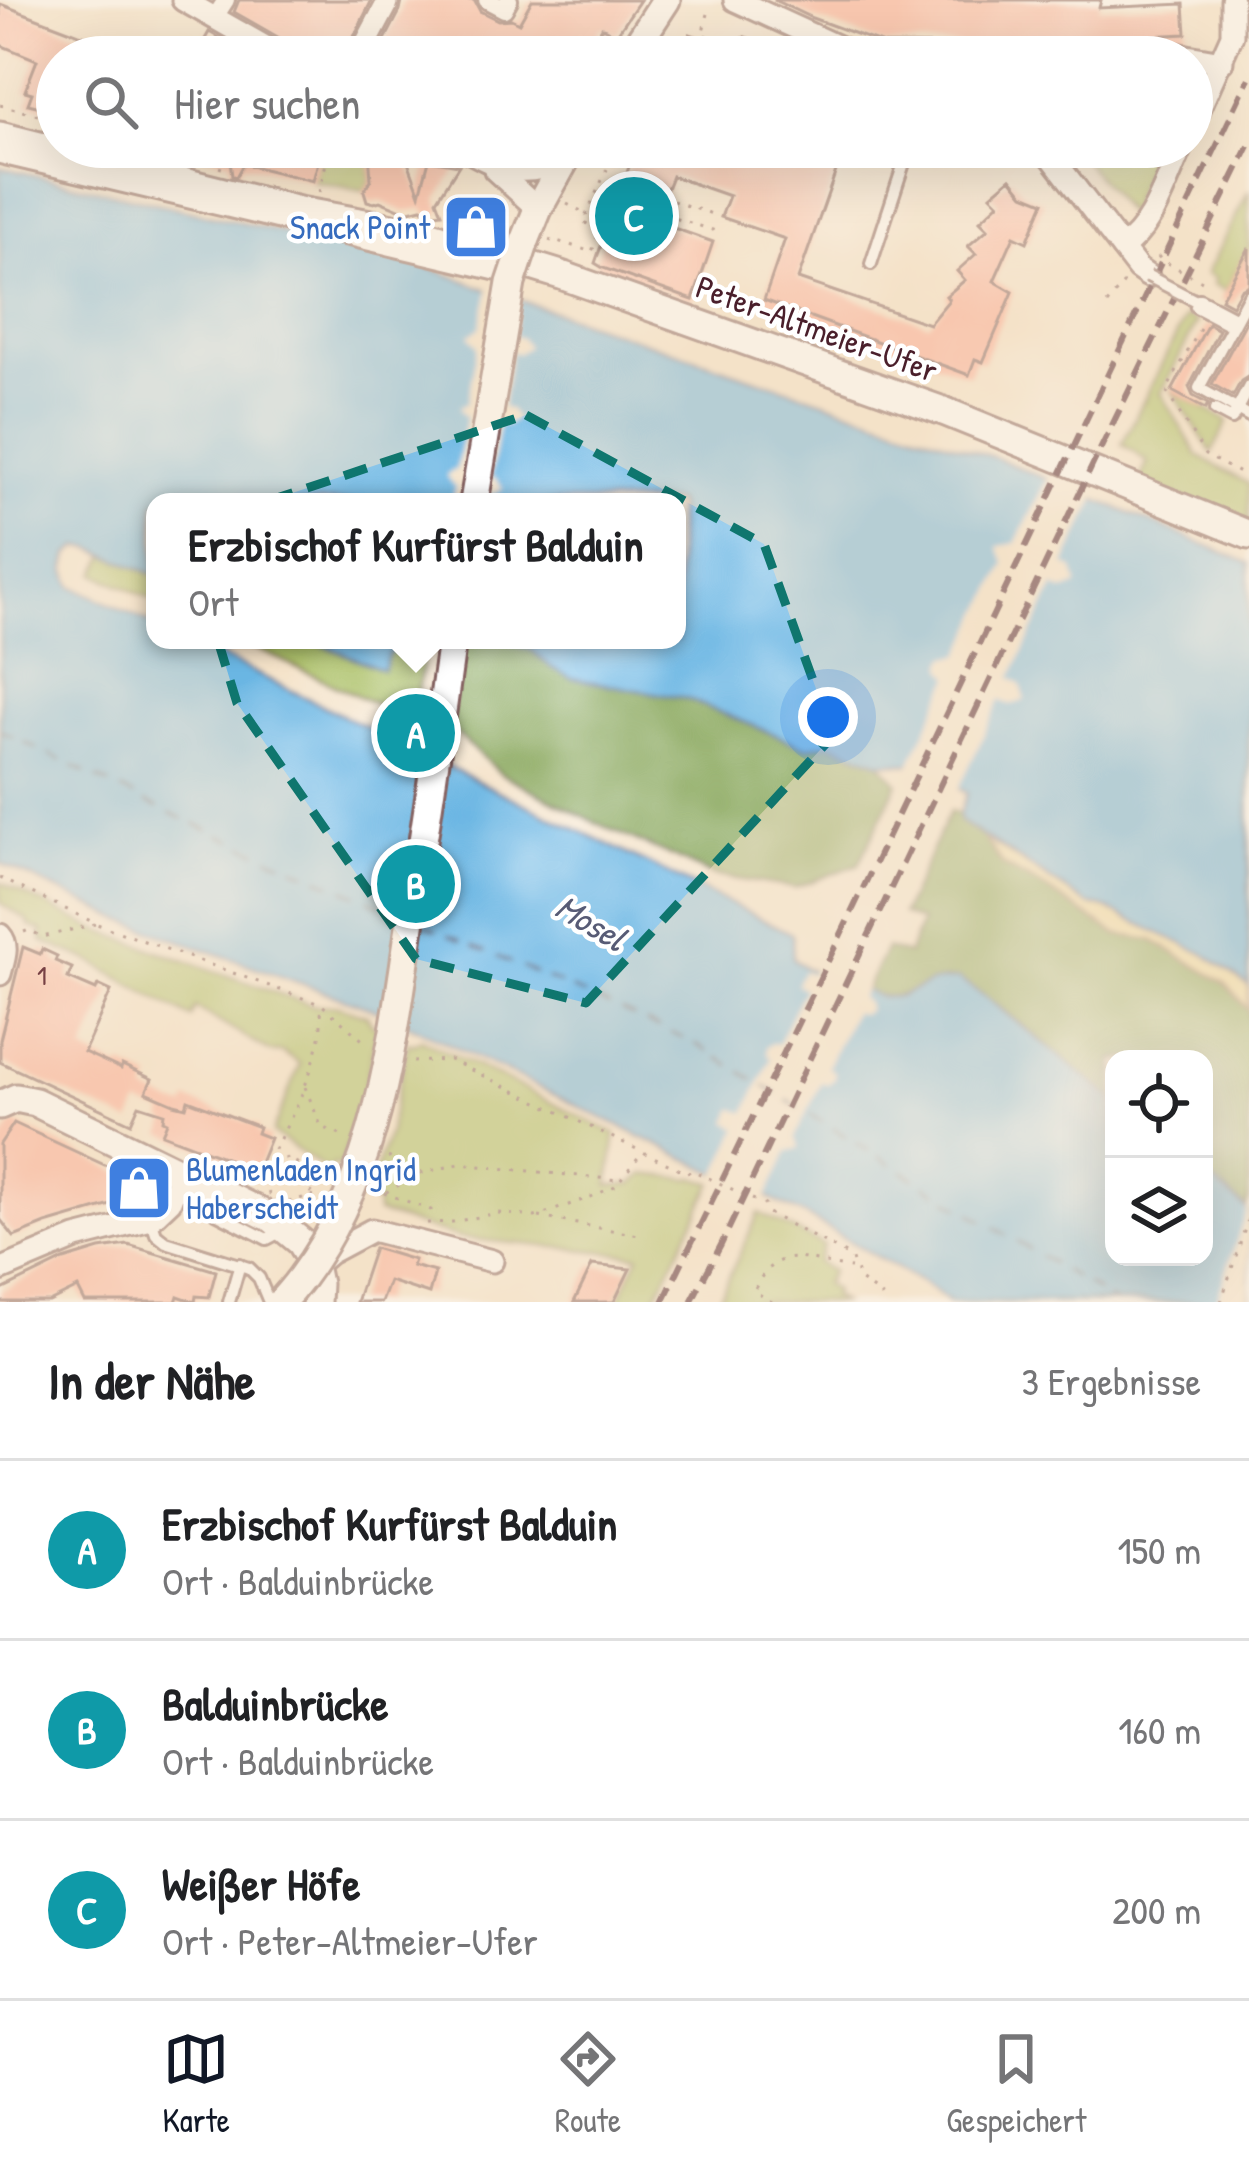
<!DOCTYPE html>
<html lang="de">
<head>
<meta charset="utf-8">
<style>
  :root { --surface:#fff; --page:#f2f2f2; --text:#202124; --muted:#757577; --line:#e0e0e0; --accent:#111827 }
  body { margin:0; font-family:"Patrick Hand",sans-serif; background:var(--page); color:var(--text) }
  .controls { position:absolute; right:36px; bottom:36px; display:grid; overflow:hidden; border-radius:24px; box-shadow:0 12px 48px #0002 }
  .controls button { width:108px; height:108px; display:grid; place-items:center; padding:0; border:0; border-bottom:3px solid var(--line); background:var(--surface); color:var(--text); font:60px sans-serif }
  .you { position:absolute; left:828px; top:717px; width:42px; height:42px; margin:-30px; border:9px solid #fff; border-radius:50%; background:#1a73e8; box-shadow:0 0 0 18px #1a73e833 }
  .badge { display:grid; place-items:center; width:78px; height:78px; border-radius:50%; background:var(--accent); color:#fff; font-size:39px; font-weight:700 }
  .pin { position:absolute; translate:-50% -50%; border:6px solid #fff; box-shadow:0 3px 12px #0006 }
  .popup { position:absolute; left:146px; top:493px; width:540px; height:156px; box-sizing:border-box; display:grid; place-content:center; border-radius:24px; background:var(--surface); filter:drop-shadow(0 3px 9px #0005); font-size:39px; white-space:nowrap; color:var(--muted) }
  .popup b { font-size:45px; color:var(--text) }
  .popup::after { content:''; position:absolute; left:50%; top:100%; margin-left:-24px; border:24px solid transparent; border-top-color:var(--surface) }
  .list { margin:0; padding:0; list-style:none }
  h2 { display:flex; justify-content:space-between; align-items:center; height:156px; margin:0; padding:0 48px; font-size:51px }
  h2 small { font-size:39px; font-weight:400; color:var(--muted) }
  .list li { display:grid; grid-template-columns:78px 1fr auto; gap:36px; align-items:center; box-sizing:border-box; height:180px; padding:0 48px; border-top:3px solid var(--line) }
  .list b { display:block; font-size:45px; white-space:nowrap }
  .list p { margin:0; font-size:39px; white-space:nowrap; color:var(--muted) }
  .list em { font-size:39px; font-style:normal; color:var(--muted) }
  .icon { flex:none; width:66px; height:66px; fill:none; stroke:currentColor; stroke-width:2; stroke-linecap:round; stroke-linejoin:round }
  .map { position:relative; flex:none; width:1249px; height:1302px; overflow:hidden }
  .search { position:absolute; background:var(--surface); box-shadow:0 12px 48px #0002; left:36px; right:36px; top:36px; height:132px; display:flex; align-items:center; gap:30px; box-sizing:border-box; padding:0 42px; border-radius:66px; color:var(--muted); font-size:45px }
  .sheet { height:696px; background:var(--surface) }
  nav { display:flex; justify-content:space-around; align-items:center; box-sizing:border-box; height:168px; border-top:3px solid var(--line); background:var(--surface); font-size:33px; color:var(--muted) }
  nav a { display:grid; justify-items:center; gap:6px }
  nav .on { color:var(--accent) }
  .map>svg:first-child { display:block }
  .green { fill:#a9be62; stroke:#7a6e46; stroke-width:3 }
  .forest { fill:#86a558; stroke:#686242; stroke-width:3 }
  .sand { fill:#eeda9e; stroke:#9c7c64; stroke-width:3 }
  .water { fill:#6ab6e3; stroke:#5a6a87; stroke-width:3 }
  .pier { fill:#f4e2c8 }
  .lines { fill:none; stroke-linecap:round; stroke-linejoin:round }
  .ferry { stroke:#575b75; stroke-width:3; stroke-dasharray:15 12; stroke-linecap:butt }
  .building { fill:#fda791 }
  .service-casing { stroke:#866362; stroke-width:16 }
  .pedestrian-casing { stroke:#866362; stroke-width:22 }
  .minor-casing { stroke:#866362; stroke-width:27 }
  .tertiary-casing { stroke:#866362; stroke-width:33 }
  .path { stroke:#866362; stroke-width:3; stroke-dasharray:3 9; stroke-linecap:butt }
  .service { stroke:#fff; stroke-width:10 }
  .pedestrian { stroke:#fff; stroke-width:16 }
  .minor { stroke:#fff; stroke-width:21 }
  .tertiary { stroke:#fff; stroke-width:27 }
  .rail { stroke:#4a1f2b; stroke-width:6; stroke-dasharray:18 9; stroke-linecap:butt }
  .service-bridge-casing { stroke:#866362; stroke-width:16; stroke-linecap:butt }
  .tertiary-bridge-casing { stroke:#866362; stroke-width:33; stroke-linecap:butt }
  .path-bridge { stroke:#866362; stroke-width:3; stroke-dasharray:3 9; stroke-linecap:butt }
  .service-bridge { stroke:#fff; stroke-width:10 }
  .tertiary-bridge { stroke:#fff; stroke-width:27 }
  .marked { fill:none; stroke:#0f766e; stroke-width:9; stroke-dasharray:24 15; stroke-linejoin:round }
  .labels { text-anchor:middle; stroke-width:9; stroke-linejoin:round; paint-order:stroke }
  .number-label { font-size:27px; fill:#774144 }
  .shop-label { font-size:33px; fill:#366cbe; stroke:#fff; text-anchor:end }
  .street-label { font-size:33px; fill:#4a1f2b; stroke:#fff }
  .water-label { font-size:36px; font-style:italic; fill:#575b75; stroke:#fff }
</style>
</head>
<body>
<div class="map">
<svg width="1249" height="1302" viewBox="0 0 1249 1302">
  <rect width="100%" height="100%" fill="#fff"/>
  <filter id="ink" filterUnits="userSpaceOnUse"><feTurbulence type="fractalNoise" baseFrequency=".00833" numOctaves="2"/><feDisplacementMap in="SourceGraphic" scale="24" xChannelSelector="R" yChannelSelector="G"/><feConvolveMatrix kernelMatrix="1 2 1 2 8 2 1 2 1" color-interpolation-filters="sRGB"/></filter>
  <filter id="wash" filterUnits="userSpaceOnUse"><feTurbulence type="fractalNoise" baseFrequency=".004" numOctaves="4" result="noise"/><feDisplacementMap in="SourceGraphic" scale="48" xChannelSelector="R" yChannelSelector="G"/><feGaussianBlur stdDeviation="2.7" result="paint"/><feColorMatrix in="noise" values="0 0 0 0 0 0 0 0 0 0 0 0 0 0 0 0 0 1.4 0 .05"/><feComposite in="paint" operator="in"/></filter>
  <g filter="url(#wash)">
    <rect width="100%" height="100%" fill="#f4e2c8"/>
    <g class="green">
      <polygon points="322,147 364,147 365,151 369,152 371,180 364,191 313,181"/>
      <polygon points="1073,147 1155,147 1131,203 1140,207 1138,212 1126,212"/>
      <polygon points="1249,191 1249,248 1226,291 1213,284 1215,279 1206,274"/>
      <polygon points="1186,316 1197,322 1161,393 1198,456 1249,484 1249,526 1139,482 1148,462 1122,444"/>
      <polygon points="1172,391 1228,421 1212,453"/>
      <polygon points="107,555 155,575 155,601 96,574"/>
      <polygon points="238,640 311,640 382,669 389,653 404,648 424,655 412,721"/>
      <polygon points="0,882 95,929 314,1006 335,1005 367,1015 372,1025 377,1027 363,1101 340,1168 334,1165 326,1170 272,1133 300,1064 282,1052 270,1052 196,1008 191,1018 88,960 42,941 42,931 30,926 27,920 0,903"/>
      <polygon points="421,1039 616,1134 609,1185 632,1184 645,1174 690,1179 695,1177 713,1183 653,1302 618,1302 639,1255 459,1238 377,1213 376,1202 368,1200 374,1187 370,1184 388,1135 408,1042 413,1044"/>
      <polygon points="759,1213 823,1245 817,1262 831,1271 824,1284 834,1291 832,1296 841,1302 717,1302"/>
    </g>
    <g class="forest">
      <polygon points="462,640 477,643 501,640 532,650 551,667 687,699 805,747 830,743 880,762 898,783 859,864 795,888 715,876 603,826 501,774 449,727"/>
      <path d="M950,811L959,814L960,821L983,837L1003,865L1043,887L1116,934L1153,940L1225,983L1249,1010V1199L1246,1208L1204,1174V1059H1114V1100C1089,1081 976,983 956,980C936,977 920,991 902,995C889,999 877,996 864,992L886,948L908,955L921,922L902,914Z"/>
    </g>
    <polygon class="sand" points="983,837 1089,905 1103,907 1205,954 1249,986 1249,1010 1225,983 1153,940 1116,934 1043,887 1003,865"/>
    <g class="water">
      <polygon points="0,167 423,265 489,290 996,458 1249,563 1249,986 1205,954 1103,907 1089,905 960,821 959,814 967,793 914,764 880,762 830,743 806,747 687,699 571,678 551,667 532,650 502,640 477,643 460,640 677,640 677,502 155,502 155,575 91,548 79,547 69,555 66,568 72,586 155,625 155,640 187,640 792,934 793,958 805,968 881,997 899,997 933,982 958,979 984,996 1114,1100 1114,1257 1204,1257 1204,1174 1249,1211 1249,1302 949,1302 922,1283 802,1214 382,1012 122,920 0,863"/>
      <polygon points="312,640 430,640 424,655 404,649 389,653 383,670"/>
    </g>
    <g class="pier">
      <polygon points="482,280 529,295 520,299 514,336 521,338 527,347 518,353 511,352 502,408 510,410 516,419 506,426 499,424 491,477 497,479 503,488 494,494 489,494 487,502 452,502 455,487 446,475 456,469 466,418 459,407 467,402 478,346 469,335 480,328 489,290"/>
      <polygon points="1051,473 1099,492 1065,565 1074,570 1078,586 1064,591 1054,587 1011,678 1021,684 1025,700 1011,705 1000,700 956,794 908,769 951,677 944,667 945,661 949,656 961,655 1006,564 998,547 1017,542"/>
      <polygon points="815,965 866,986 860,998 867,1003 868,1010 861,1014 853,1012 827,1067 834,1072 834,1079 828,1084 821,1082 795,1137 799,1148 788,1151 764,1203 715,1179 739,1128 728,1122 734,1109 746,1113 771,1058 767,1055 766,1047 773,1043 778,1044 804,989 796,984 803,971 811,974"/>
      <polygon points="1249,1203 1249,1302 1216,1302"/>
    </g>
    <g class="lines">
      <g class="ferry">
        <polyline points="0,730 145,802 398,913"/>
        <polyline points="423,924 696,1044 1115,1302"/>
      </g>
    </g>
    <g id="blocks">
      <g class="building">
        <polygon points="239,0 372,0 344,57 298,57 290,44 234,12"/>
        <polygon points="406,0 474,0 480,11 498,20 511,19 519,23 532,0 640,0 616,35 602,27 584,57 376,57 400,11 402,2"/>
        <polygon points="774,0 1101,0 1099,8 1184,4 1186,34 964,45 883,44 812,18"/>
        <polygon points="0,4 79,34 144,53 143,57 57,57 57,111 28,104 32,93 25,91 37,60 0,45"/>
        <polygon points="209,32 253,57 195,57"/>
        <polygon points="690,34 740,52 745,37 798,54 798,57 682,57"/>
        <polygon points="196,147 322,147 313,181 243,164 236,177 232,176 230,161 196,154"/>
        <polygon points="636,147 840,147 833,167 837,168 798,279 929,324 949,300 946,296 965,280 957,271 976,254 968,246 988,229 980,221 999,203 991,195 1011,178 1024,194 1044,202 1027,242 1014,236 994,281 1013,292 983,362 975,359 969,375 764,300 785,239 721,217 729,196 672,176 654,221 713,242 693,300 603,268 595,263"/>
        <polygon points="369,151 406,156 420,194 429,160 459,165 437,200 442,213 429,215 422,208 406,212 380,201 374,203 367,201 364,191 371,180"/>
        <polygon points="1249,248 1249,285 1241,289 1232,305 1221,299"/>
        <polygon points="1249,316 1249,376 1241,381 1233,396 1212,384"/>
        <polygon points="1208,324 1219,330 1189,387 1193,396 1208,404 1205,409 1172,391"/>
        <polygon points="23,947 40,954 42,949 57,956 55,961 72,968 68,978 96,990 98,985 111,991 84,1052 121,1069 122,1065 152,1079 146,1092 174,1104 186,1107 188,1100 259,1127 257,1133 270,1138 257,1170 162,1134 167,1122 163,1120 164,1113 139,1105 131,1123 0,1062 0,1040"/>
        <polygon points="14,1123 141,1182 142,1196 46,1224 14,1237 0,1219 0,1144"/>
        <polygon points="128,1245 216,1271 209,1297 196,1296 195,1302 178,1296 176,1302 85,1302 78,1288 49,1302 0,1302 0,1291 64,1260 100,1249"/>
        <polygon points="374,1248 414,1260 412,1266 435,1272 429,1294 389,1281 381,1302 356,1302"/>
        <polygon points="592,1265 630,1269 614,1302 574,1302"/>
      </g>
    </g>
  </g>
  <g filter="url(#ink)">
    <use href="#blocks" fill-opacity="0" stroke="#866362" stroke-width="3"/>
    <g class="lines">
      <g class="service-casing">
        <g id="service">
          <polyline points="871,264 908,151 906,147"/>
          <polyline points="1249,295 1199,388 1249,416"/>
          <polyline points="1194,300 1196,307 1232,326"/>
          <polyline points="1194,300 1200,299 1236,318"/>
          <polyline points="1215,410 1232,419 1249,386"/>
          <polyline points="211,1194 216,1213 267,1239 284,1230"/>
          <polyline points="151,1219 156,1234 166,1242 249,1268 259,1278 269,1302"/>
          <polyline points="229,1302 240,1264"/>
        </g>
      </g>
      <g class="pedestrian-casing">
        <g id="pedestrian">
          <polyline points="487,0 504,9 509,0"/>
          <polyline points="215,17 226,0"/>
          <polyline points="0,155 519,277"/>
        </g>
      </g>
      <g class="minor-casing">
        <g id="minor">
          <polyline points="183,0 283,57"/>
          <polyline points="735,0 860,57"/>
          <polyline points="359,57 387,4"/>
          <polyline points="1101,57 1176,54 1222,62"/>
          <polyline points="1192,125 1232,35 1232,0"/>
          <path d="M461,147C499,168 519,179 562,162"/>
          <polyline points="1044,147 1138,269 1148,276"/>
          <polyline points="495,170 538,209"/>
          <path d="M1122,248C1154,227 1166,180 1182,147"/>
          <path d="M0,935C10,946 3,961 0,974"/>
          <polyline points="315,1265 329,1253 372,1230 492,1261"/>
          <polyline points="0,1270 76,1238 151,1219 170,1201 181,1173"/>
        </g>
      </g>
      <g class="tertiary-casing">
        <g id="tertiary">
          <polyline points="629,57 666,0"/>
          <polyline points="0,136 299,211 431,235 561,275 946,412 1249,535"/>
          <polyline points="525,241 538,209 572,147"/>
          <polyline points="0,1105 16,1098 35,1102 272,1218 301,1242 312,1260 317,1284 316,1302"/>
        </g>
      </g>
      <g class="path">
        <polyline points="708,14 702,34 725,43 724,46"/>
        <polyline points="166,41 177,57"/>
        <polyline points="738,51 745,29"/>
        <polyline points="0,105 57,120"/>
        <polyline points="220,169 223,159"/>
        <polyline points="319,192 330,147"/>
        <polyline points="673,201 712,214"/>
        <polyline points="567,204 585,213"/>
        <polyline points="665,215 719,232"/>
        <polyline points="550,242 551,239 592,252 600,229 583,222 617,147"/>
        <polyline points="1107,304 1123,284 1118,279"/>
        <polyline points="724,307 727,308"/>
        <polyline points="1200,329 1166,391 1205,455 1249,478"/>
        <polyline points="0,878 97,924 322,1005 366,1043"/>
        <polyline points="24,932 29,930 43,937 95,924"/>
        <polyline points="413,1062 450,1060 687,1173 692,1170 765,1205 766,1212 851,1257 860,1280 889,1302"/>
        <polyline points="305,1087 321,1126 346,1138"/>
        <polyline points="388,1157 423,1173 459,1164 619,1180"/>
        <path d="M255,1180C283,1137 309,1088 320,1037C322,1027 320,1017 322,1007"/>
        <polyline points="312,1182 313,1211"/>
        <polyline points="386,1192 420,1174"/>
        <polyline points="384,1193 431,1210 431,1219"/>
        <polyline points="539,1217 644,1236"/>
        <polyline points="427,1223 453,1222 498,1213 535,1217 591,1197 615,1186 641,1154"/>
        <path d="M772,1302L754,1291C776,1240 808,1262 851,1268"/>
        <polyline points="1221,1302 1249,1216"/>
      </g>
      <use href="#service" class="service"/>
      <use href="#pedestrian" class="pedestrian"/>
      <use href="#minor" class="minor"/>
      <use href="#tertiary" class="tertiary"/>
      <g class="rail">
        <polyline points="663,1302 834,949 1249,78"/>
        <polyline points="691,1302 721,1245 1094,462 1249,146"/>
      </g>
      <g class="service-bridge-casing">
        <polyline id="service-bridge" points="1148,276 1194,300"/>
      </g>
      <g class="tertiary-bridge-casing">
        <g id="tertiary-bridge">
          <polyline points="474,502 511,283 525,241"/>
          <path d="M281,1302C378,1196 393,1041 413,905C427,817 440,728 452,640"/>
        </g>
      </g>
      <g class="path-bridge">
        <polyline points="1158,256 1161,260 1204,282"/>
        <polyline points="312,1182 304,1167 288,1158 273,1162 264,1178 269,1194 286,1203 306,1197 329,1176"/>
      </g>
      <use href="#service-bridge" class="service-bridge"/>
      <use href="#tertiary-bridge" class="tertiary-bridge"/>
    </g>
  </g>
  <path d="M0 0H1249V1302H0ZM526,415L764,544L833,736L586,1003L416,959L237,703L184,529Z" fill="#f4e2c8" fill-opacity=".55" fill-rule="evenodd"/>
  <path class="marked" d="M526,415L764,544L833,736L586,1003L416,959L237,703L184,529Z"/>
  <defs>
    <g id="shop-square" transform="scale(3.45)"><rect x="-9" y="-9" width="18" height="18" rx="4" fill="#3f7fe0" stroke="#fff"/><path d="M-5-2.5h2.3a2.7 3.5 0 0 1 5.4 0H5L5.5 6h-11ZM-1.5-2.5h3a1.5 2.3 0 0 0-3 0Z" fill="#fff"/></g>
  </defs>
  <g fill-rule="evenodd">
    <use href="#shop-square" x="476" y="227"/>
    <use href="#shop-square" x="139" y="1188"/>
  </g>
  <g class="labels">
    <g class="number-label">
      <text x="42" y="985">1</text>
    </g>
    <g class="shop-label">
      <text x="430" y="239">Snack Point</text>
      <text x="186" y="1181" text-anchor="start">Blumenladen Ingrid<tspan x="186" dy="38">Haberscheidt</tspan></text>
    </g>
    <g class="street-label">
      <text transform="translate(817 328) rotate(20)" y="12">Peter-Altmeier-Ufer</text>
    </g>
    <g class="water-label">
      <text transform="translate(591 922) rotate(31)" y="13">Mosel</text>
    </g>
  </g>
</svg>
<div class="controls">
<button><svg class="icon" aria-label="locate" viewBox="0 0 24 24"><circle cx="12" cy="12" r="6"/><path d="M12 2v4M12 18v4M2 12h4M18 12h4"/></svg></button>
<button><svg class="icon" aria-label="layers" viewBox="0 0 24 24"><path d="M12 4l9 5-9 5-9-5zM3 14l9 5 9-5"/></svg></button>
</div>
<div class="you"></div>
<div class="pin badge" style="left:416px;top:733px;background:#0f9aa8">A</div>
<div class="popup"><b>Erzbischof Kurfürst Balduin</b>Ort</div>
<div class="pin badge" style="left:416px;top:884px;background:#0f9aa8">B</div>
<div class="pin badge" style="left:634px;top:216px;background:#0f9aa8">C</div>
<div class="search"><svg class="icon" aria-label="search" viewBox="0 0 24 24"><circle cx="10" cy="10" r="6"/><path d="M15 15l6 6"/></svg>Hier suchen</div>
</div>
<section class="sheet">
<h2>In der Nähe<small>3 Ergebnisse</small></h2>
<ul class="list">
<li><span class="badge" style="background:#0f9aa8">A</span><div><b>Erzbischof Kurfürst Balduin</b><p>Ort · Balduinbrücke</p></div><em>150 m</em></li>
<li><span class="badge" style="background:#0f9aa8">B</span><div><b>Balduinbrücke</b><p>Ort · Balduinbrücke</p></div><em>160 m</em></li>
<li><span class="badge" style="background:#0f9aa8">C</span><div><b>Weißer Höfe</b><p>Ort · Peter-Altmeier-Ufer</p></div><em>200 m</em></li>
</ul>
</section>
<nav>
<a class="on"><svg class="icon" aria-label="map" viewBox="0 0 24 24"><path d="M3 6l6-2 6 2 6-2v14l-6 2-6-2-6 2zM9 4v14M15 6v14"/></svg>Karte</a>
<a><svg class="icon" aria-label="directions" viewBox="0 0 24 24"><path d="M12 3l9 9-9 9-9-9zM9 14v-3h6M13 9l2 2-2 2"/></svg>Route</a>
<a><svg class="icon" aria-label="saved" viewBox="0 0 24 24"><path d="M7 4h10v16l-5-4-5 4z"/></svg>Gespeichert</a>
</nav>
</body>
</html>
